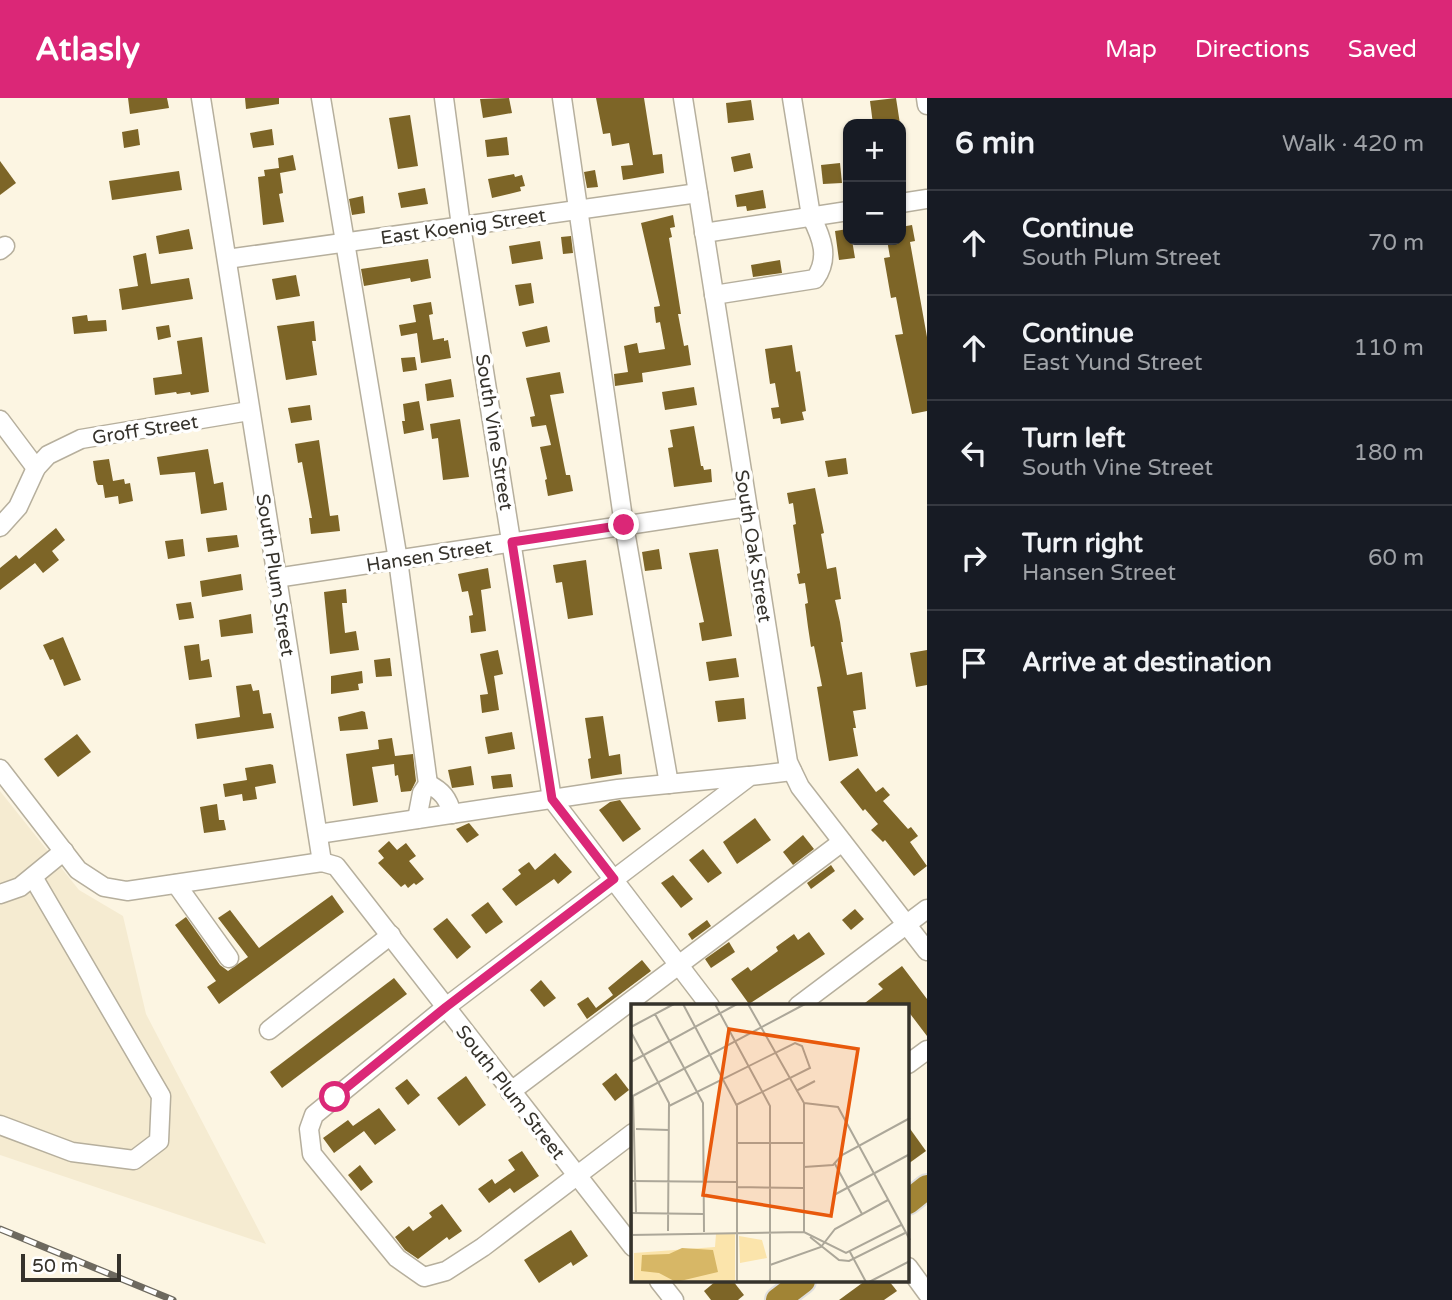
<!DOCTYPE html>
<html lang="en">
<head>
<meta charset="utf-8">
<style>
  :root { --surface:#171b24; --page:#242831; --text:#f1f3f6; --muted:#9ea1a6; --line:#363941; --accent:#db2777 }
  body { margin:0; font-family:"Varela Round",sans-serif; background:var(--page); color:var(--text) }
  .controls { position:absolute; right:21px; top:21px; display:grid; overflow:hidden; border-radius:14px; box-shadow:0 2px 5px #0004 }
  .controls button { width:63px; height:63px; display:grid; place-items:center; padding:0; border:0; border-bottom:2px solid var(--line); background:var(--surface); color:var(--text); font:35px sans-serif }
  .scale { position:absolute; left:21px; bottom:18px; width:100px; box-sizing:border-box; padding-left:7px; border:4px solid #35322b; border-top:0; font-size:19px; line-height:24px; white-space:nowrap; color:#35322b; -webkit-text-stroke:5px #fff; paint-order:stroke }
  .stop { position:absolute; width:21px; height:21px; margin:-16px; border:5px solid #db2777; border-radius:50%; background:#fff }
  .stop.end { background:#db2777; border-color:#fff; box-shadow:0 2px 7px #0008 }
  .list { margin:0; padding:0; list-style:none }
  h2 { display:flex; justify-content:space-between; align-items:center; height:91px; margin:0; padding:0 28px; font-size:30px }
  h2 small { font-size:23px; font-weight:400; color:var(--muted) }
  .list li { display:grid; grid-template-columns:46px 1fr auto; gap:21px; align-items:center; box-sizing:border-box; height:105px; padding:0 28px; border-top:2px solid var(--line) }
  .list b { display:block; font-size:26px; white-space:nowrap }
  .list p { margin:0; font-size:23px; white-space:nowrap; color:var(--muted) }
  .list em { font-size:23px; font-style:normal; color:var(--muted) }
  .icon { flex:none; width:38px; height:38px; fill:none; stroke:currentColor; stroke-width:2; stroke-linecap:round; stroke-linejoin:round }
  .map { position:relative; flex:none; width:927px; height:1202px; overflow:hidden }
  header { display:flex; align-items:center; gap:42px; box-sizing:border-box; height:98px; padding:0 35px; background:var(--accent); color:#fff }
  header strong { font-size:33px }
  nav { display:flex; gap:38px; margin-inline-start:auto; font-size:24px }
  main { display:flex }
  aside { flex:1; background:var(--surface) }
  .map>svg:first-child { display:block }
  .built { fill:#f5ebd1 }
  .building { fill:#7d6527 }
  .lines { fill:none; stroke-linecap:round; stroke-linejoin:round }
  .minor-casing { stroke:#b6af9d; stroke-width:21 }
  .highway-casing { stroke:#dfdedd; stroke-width:28 }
  .minor { stroke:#fff; stroke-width:18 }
  .highway { stroke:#a18435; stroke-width:24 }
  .rail-casing { stroke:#6d695f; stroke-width:7 }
  .rail { stroke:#fff; stroke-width:4.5; stroke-dasharray:13; stroke-linecap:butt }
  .route { stroke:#db2777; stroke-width:9 }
  .labels { text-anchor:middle; stroke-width:7; stroke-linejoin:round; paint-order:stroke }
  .street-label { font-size:19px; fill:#35322b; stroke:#fff }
  .inset-road { fill:none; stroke:#aca799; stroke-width:2 }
  .view { fill:#e8590c; fill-opacity:0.15; stroke:#e8590c; stroke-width:3.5 }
  .inset-edge { fill:none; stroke:#35322b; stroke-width:3.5 }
</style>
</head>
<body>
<header>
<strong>Atlasly</strong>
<nav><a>Map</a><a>Directions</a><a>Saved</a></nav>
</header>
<main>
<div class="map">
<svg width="927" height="1202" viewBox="0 0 927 1202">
  <rect width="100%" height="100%" fill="#fcf5e2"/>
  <polygon class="built" points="0,693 79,792 123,818 146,916 266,1146 0,1057"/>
  <g class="building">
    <polygon points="128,0 167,0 169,10 130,16"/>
    <polygon points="245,0 279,0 279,6 246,11"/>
    <polygon points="509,0 512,15 483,20 480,1"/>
    <polygon points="596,0 644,0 653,57 662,56 664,75 623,82 621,68 633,67 629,45 612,48 610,35 603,36"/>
    <polygon points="896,0 900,26 873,26 870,3"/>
    <polygon points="751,2 754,22 728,25 726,5"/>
    <polygon points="410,17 418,68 398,71 389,20"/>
    <polygon points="138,31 140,47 124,50 122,34"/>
    <polygon points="272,31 274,47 253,50 250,35"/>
    <polygon points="507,39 509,57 487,59 485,42"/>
    <polygon points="750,55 753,70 734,74 731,59"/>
    <polygon points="293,57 296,72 280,75 283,95 279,96 284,124 263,127 258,79 265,78 264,72 279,70 278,60"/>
    <polygon points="0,63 16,85 0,97"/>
    <polygon points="840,65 842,85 823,86 821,67"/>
    <polygon points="595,72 598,89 587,90 584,74"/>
    <polygon points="179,73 182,92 112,102 109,83"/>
    <polygon points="514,76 515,79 522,77 525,88 520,89 521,93 492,100 488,81"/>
    <polygon points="425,90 428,106 401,110 398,95"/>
    <polygon points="763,92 766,110 747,113 746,108 737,109 735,97"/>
    <polygon points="363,98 365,115 352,117 349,101"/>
    <polygon points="673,117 675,129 670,130 672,139 669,140 681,216 678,216 684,248 688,247 691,267 642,275 643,284 615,288 614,276 628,274 624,248 637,245 639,255 665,251 660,224 656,225 654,209 660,208 641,125"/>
    <polygon points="912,127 915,143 910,144 927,239 927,313 912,316 895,237 903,236 896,199 891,200 884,160 890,159 887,142 901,142 901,129"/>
    <polygon points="189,131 193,151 159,156 156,138"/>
    <polygon points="848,131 848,142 852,142 855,160 839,162 835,133"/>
    <polygon points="571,138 573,155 563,156 561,139"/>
    <polygon points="540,143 543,161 512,166 509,148"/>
    <polygon points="146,155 151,186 189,180 193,201 122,212 119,191 138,188 133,158"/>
    <polygon points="428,161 431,180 411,184 410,180 364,188 361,171"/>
    <polygon points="780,162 782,175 753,179 751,167"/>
    <polygon points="296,177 300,198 276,202 272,181"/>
    <polygon points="531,185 534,205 519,208 515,187"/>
    <polygon points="431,204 433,216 429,217 433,242 444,240 444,243 448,242 451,260 421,265 417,235 401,238 399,227 416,224 413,207"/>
    <polygon points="87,217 88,223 106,222 107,233 74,236 72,219"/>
    <polygon points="314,223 316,243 312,243 317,277 286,282 277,228"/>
    <polygon points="169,227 171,239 158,242 156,229"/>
    <polygon points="547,228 550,244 526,249 522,234"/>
    <polygon points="202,239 209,294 191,297 190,294 177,296 176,294 155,297 153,280 182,276 177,243"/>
    <polygon points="792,247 796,274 800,273 806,313 802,314 804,322 781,326 780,320 773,321 771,310 779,309 775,285 770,286 765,251"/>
    <polygon points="415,259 417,272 403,274 401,260"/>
    <polygon points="560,274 564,295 550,297 566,377 570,377 573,393 548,398 545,382 547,381 540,349 551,347 546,327 532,329 530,319 535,318 526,280"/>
    <polygon points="451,281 454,299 427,303 425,286"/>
    <polygon points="694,289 697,307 665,312 662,294"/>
    <polygon points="419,303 424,332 404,336 402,323 405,323 403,306"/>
    <polygon points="310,307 312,322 291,325 288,310"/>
    <polygon points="460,321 469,379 443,382 438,340 432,341 430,326"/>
    <polygon points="694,328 701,368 703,368 704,372 711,371 712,384 674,389 668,350 673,349 670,332"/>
    <polygon points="319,342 330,418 338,417 340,433 311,436 309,420 312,420 302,364 298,365 295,346"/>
    <polygon points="208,351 214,386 223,384 227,412 201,416 195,374 160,377 157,359"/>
    <polygon points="846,360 848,376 828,379 825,363"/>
    <polygon points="109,361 113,383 124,381 125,386 130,385 133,403 119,406 118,398 105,400 103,387 98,387 96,383 93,363"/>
    <polygon points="815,390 824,435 821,436 827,471 836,469 841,501 835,502 840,524 843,544 841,544 847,577 862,574 866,611 853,613 856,630 853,630 858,658 829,663 817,589 822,588 814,548 811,549 808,529 805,506 808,505 805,485 799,486 797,476 800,475 793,427 796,426 793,405 789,406 787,395"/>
    <polygon points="56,430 65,442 52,453 59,462 43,475 35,465 0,492 0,470 16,457 19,461"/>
    <polygon points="237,437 239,449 208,454 206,440"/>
    <polygon points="183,441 185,458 168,461 165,443"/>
    <polygon points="659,451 662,471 645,473 642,454"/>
    <polygon points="718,451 732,538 702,543 699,525 704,524 689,455"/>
    <polygon points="586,462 593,517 568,521 562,484 556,485 553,467"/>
    <polygon points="488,470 491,490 481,492 486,533 471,535 469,518 473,517 468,493 462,494 458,476"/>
    <polygon points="241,476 243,492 202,499 200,483"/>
    <polygon points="346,491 347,505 342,505 345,535 356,533 359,552 330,556 324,494"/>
    <polygon points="191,504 194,520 179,522 176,506"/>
    <polygon points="251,516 253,535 221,539 219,522"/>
    <polygon points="63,539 81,582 64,588 53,561 50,562 43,547"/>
    <polygon points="199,546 201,563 209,561 212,579 189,582 184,548"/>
    <polygon points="498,552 503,576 494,578 499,612 482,615 480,597 488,596 480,556"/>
    <polygon points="927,552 927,587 916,589 910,555"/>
    <polygon points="390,560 392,578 376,579 374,562"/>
    <polygon points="736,560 739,579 709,583 706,564"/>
    <polygon points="362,573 363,585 358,586 359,592 331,596 331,578"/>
    <polygon points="251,586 253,593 259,592 263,616 271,615 274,630 197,641 195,626 240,619 236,588"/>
    <polygon points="744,600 746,621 718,624 715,603"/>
    <polygon points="362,613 365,614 368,631 340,633 338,619"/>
    <polygon points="603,618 609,658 620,656 622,676 591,681 588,661 591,660 585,620"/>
    <polygon points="512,634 515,651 488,656 485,639"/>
    <polygon points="77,636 91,654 58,679 44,661"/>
    <polygon points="392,640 395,658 413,656 416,683 411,693 401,694 398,677 395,678 394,666 372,669 378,704 353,708 346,656 379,651 378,642"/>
    <polygon points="270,666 273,667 276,685 255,689 257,701 243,703 242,696 225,699 223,686 247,682 245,670"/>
    <polygon points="471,668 474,687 452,690 448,672"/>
    <polygon points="858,670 876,694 883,689 890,697 883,703 908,731 911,729 918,738 910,744 927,768 914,778 885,742 883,744 871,732 878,726 865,711 863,713 840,684"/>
    <polygon points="511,676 513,689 493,691 491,678"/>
    <polygon points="620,702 641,731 623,744 599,712 610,704"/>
    <polygon points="217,706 219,722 224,722 226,732 204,735 200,709"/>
    <polygon points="755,720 771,742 737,766 723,744"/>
    <polygon points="469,725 479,737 467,745 456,731"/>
    <polygon points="803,737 814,751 793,767 783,754"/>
    <polygon points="389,743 397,752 406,745 416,758 409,763 424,781 416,787 414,785 408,790 405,786 401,789 378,765 384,760 378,753"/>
    <polygon points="703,751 722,775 708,785 689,762"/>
    <polygon points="555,755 572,774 558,786 554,781 516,808 502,791 521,776 518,772 529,764 535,772"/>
    <polygon points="831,767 835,773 811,791 807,785"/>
    <polygon points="673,777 693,801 681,810 661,785"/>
    <polygon points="332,797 344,814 219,906 207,889 216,883 175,827 186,819 220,867 228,873 248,859 218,820 230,812 259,850"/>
    <polygon points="488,804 503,824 486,836 471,817"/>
    <polygon points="855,811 864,821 851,832 842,822"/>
    <polygon points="447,820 471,849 457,861 433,831"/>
    <polygon points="707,822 711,828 692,842 688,836"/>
    <polygon points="809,834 825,856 749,906 731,881 748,869 751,873 778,853 776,849 794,836 798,842"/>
    <polygon points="729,844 735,854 711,870 705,861"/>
    <polygon points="642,862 651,873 587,921 577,906 588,899 596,910 613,897 608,890"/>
    <polygon points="902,868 927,901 927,938 908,913 908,908 861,908 883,891 878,886"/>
    <polygon points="394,880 407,896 282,990 270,974"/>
    <polygon points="541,882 556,900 544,909 530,892"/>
    <polygon points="616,975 629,992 615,1003 602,986"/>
    <polygon points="466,978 486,1007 459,1028 437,1000"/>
    <polygon points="407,981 420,997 408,1007 395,990"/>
    <polygon points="379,1010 396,1032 375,1047 364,1033 334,1055 323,1040 348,1022 353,1028"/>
    <polygon points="908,1028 926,1053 908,1066"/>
    <polygon points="522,1053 539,1078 514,1095 510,1090 489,1105 478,1091 492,1081 495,1086 515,1072 508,1062"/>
    <polygon points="360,1067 373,1084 361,1093 348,1077"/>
    <polygon points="442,1106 462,1133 449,1142 447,1139 418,1161 405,1152 395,1139 409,1128 413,1133 432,1119 429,1115"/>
    <polygon points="571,1132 588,1158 573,1168 571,1164 539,1185 524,1162"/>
    <polygon points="716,1183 733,1183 744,1197 738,1202 711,1202 704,1193"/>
    <polygon points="865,1183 889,1183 897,1193 884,1202 839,1202"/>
  </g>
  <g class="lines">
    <g class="minor-casing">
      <g id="minor">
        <polyline points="201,0 322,764"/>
        <polyline points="321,0 398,462 428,686 422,695 417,721"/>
        <polyline points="444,0 461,128 552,701 710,908"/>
        <polyline points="562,0 624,427 669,686"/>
        <polyline points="683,0 788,664 800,689 927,853"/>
        <polyline points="926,0 927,7"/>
        <polyline points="901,105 927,101"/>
        <polyline points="704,135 848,113"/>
        <polyline points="0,152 5,148"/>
        <polyline points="227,161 698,95"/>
        <path d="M714,197L815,181C830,160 822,140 811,118L792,0"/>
        <polyline points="0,322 36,370"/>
        <polyline points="0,429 18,409 36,370 48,357 81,341 249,313"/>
        <polyline points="276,480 747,409"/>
        <polyline points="0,671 78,772 104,789 127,793 322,764 336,768 633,1149"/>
        <path d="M428,686C442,693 448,700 452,716"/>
        <polyline points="318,736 618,691 748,678"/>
        <polyline points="176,786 229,860"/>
        <polyline points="0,796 20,789 64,753"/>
        <polyline points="798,908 927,811"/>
        <polyline points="269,932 391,837"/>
        <polyline points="908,966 927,952"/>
        <polyline points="510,994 842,744"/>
        <polyline points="0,1027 72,1054 134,1062 159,1043 161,998 33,779"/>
        <polyline points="633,1035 483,1149 446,1173 424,1179 397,1160 312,1056 309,1031 314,1017 446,909 750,678 792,673"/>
        <polyline points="908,1169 927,1195"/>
        <polyline points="659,1183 674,1202"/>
      </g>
    </g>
    <g class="highway-casing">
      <g id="highway">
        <polyline points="908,1104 927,1089"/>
        <polyline points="778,1202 803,1183"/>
      </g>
    </g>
    <use href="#minor" class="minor"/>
    <use href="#highway" class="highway"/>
    <g class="rail-casing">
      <polyline id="rail" points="0,1131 173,1202"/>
    </g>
    <use href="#rail" class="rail"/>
  </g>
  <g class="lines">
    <polyline class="route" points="335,999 446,909 614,781 552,701 512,444 624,427"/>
  </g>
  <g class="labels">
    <g class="street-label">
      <text transform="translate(463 128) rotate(-8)" y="7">East Koenig Street</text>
      <text transform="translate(145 331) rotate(-9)" y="7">Groff Street</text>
      <text transform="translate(495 334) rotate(81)" y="7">South Vine Street</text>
      <text transform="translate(754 448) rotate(81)" y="7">South Oak Street</text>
      <text transform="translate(429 457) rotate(-9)" y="7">Hansen Street</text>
      <text transform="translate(276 477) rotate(81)" y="7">South Plum Street</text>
      <text transform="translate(511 994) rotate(52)" y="7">South Plum Street</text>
    </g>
  </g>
  <g transform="translate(631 906)">
    <rect width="278" height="278" fill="#fcf5e2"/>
    <path d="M85,230H104V278H3V249L84,243ZM108,232L131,236L136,254L109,259Z" fill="#fbe4ab"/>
    <path d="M51,244L82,246L87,268L45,278L28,269L10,267L11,251L38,250Z" fill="#d7b766"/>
    <path class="inset-road" d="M52,0L106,102V278M84,0L139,102V278M117,0L173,99V228M24,10L72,99L73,228M0,23L43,0M0,28L27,78M0,58L106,0M27,78L38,99L37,227M165,87L184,77M2,92L5,209M0,93L174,0M173,99L207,103L279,236M38,102L164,39L171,42L179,64L105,101M5,125L38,126M106,139H173M204,160L231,210M173,163L202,161L211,151L279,114M0,177L106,178M106,183L172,184M203,191L279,150M0,209L72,210M1,209V278M0,231L173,228L215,249L270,221M179,233L208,256L218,257L274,229M219,248L235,278M139,261L190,243L204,225L257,196M238,278L279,257"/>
    <path class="view" d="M98,25L227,45L200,212L72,191Z"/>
    <rect width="278" height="278" class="inset-edge"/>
  </g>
</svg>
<div class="controls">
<button>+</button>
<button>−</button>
</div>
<div class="scale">50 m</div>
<div class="stop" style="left:335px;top:999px"></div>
<div class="stop end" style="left:624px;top:427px"></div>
</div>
<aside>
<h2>6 min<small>Walk · 420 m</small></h2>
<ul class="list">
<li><svg class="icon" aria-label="ahead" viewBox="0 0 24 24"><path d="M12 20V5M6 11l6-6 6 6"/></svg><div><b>Continue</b><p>South Plum Street</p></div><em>70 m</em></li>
<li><svg class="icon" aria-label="ahead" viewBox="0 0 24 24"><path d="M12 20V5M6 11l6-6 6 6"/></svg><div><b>Continue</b><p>East Yund Street</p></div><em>110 m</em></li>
<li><svg class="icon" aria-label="left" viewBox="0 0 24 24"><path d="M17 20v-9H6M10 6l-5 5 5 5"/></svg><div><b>Turn left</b><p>South Vine Street</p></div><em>180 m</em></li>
<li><svg class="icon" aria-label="right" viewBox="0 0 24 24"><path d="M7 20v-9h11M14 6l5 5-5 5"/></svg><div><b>Turn right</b><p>Hansen Street</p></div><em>60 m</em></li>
<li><svg class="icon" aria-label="arrive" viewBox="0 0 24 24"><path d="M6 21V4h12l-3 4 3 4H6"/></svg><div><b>Arrive at destination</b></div></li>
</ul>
</aside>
</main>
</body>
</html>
